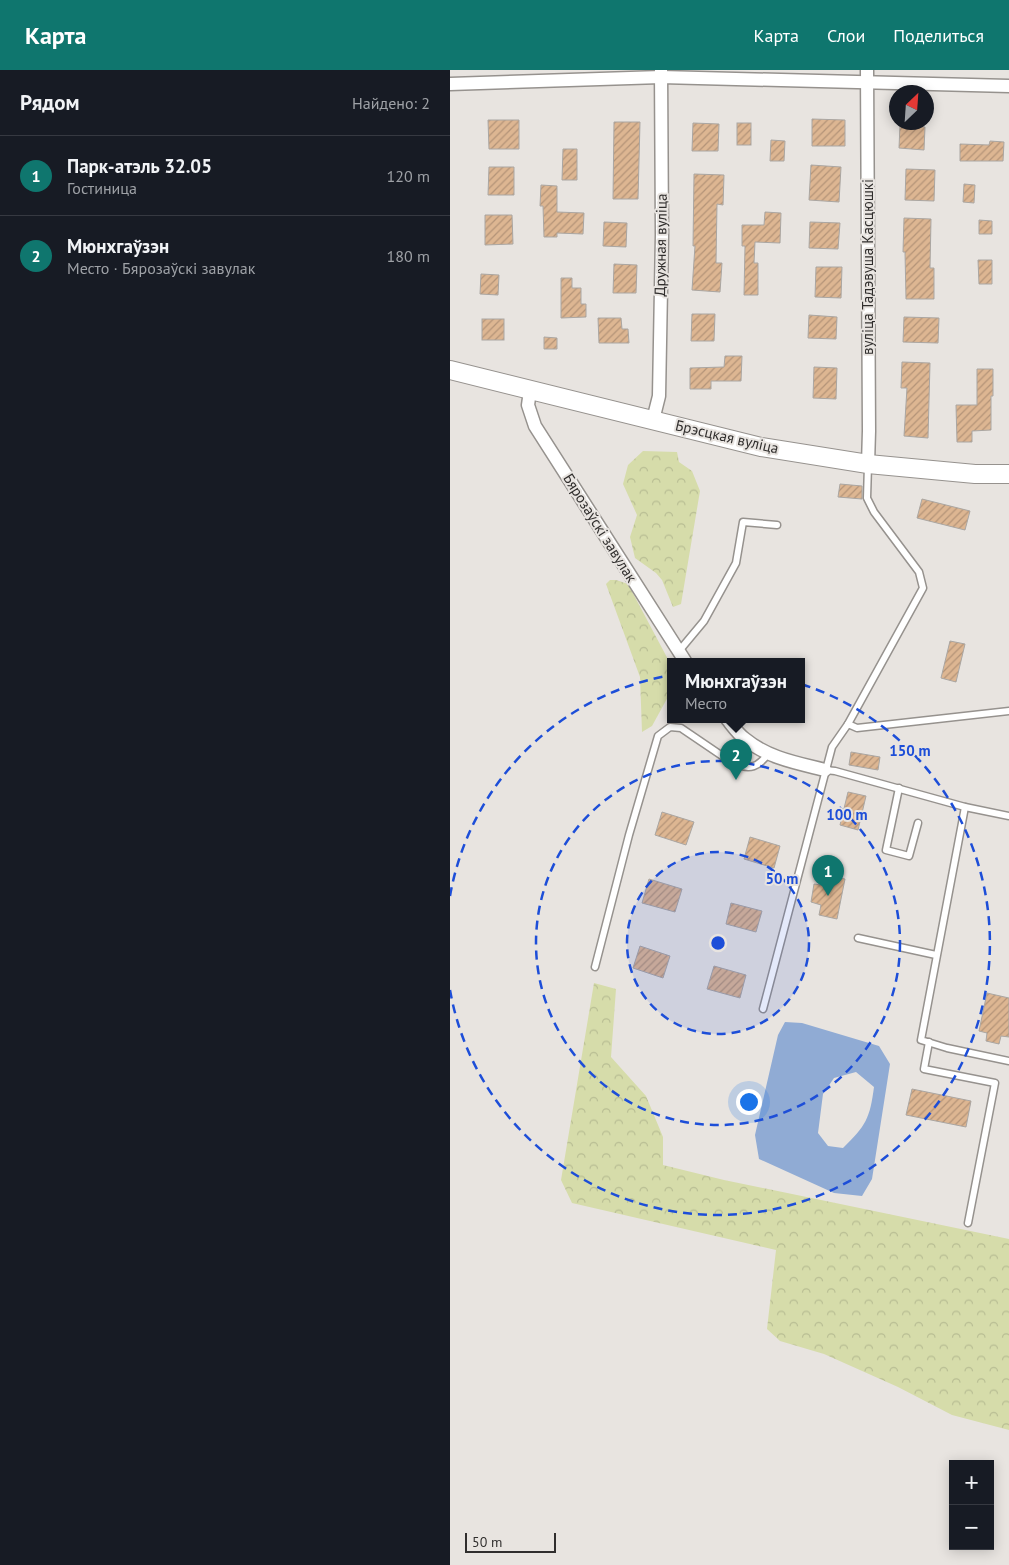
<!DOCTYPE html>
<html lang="ru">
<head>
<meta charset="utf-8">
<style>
  :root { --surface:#171b24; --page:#242831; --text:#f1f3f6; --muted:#9ea1a6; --line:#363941; --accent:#0f766e }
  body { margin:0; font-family:"PT Sans",sans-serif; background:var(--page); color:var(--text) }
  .controls { position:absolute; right:15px; bottom:15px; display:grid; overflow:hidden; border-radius:0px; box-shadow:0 2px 12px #0003 }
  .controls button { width:45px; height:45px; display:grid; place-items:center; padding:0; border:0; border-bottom:1px solid var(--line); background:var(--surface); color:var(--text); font:25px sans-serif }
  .compass { position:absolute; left:439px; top:15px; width:45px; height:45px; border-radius:50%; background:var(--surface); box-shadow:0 2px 12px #0003; rotate:25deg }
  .scale { position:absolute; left:15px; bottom:12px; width:91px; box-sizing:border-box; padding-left:5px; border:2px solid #302e2d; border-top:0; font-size:14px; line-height:18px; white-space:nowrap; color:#302e2d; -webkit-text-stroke:4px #e8e4e0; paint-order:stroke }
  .you { position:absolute; left:298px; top:1031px; width:18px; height:18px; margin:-12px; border:4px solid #fff; border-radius:50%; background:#1a73e8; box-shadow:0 0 0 8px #1a73e833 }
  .badge { display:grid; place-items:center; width:32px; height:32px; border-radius:50%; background:var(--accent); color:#fff; font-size:16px; font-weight:700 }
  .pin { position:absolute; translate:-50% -41px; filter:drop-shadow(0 1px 2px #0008) }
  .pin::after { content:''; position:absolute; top:26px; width:18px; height:15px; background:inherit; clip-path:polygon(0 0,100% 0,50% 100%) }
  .popup { position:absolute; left:217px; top:588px; width:138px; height:65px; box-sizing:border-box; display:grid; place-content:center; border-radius:0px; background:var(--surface); filter:drop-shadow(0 1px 4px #0005); font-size:16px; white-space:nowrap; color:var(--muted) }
  .popup b { font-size:19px; color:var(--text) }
  .popup::after { content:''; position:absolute; left:50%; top:100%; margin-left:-10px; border:10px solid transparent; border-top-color:var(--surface) }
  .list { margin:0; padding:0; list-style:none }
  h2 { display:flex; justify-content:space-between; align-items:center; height:65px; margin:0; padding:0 20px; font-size:21px }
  h2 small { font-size:16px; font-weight:400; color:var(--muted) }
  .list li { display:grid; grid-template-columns:32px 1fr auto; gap:15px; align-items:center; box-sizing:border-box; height:80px; padding:0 20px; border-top:1px solid var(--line) }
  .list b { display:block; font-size:19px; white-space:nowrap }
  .list p { margin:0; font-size:16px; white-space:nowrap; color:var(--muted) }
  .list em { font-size:16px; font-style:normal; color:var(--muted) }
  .map { position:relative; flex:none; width:559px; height:1495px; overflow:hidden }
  header { display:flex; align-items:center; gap:30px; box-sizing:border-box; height:70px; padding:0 25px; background:var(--accent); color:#fff }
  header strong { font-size:24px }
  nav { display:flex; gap:28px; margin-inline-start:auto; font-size:18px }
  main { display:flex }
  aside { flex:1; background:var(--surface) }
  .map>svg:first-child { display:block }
  .forest { fill:url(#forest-crowns) }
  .water { fill:#90abd4; fill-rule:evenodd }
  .building { fill:url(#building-hatch); stroke:#aaa6a2 }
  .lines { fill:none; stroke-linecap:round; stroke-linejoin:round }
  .lane-casing { stroke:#96928e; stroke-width:9 }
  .street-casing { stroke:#96928e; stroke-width:15 }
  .secondary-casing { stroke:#96928e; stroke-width:20 }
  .lane { stroke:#fff; stroke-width:6 }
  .street { stroke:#fff; stroke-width:12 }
  .secondary { stroke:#fff; stroke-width:18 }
  .ring { fill:none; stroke:#1d4ed8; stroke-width:2.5; stroke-dasharray:9 6 }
  .labels { text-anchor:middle; stroke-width:4; stroke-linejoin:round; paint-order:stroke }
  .street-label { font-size:15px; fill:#302e2d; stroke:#e8e4e0 }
  .centre { fill:#1d4ed8; stroke:#e8e4e0; stroke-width:2.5 }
  .ring-label { font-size:15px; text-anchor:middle; font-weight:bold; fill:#1d4ed8; stroke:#e8e4e0; stroke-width:4; stroke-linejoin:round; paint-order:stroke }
</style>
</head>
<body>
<header>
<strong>Карта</strong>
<nav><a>Карта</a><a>Слои</a><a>Поделиться</a></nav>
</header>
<main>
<aside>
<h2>Рядом<small>Найдено: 2</small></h2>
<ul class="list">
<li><span class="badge">1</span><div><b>Парк-атэль 32.05</b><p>Гостиница</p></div><em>120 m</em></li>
<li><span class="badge">2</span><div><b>Мюнхгаўзэн</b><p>Место · Бярозаўскі завулак</p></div><em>180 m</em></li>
</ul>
</aside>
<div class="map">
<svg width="559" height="1495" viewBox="0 0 559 1495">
  <defs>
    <pattern id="forest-crowns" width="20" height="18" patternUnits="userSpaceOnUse" patternTransform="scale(1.25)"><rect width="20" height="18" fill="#d6dcaa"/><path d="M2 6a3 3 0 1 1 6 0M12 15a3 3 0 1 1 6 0" fill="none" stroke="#b8bd93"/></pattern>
    <pattern id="building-hatch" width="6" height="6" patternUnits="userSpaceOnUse" patternTransform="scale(1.25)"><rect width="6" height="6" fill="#ddb692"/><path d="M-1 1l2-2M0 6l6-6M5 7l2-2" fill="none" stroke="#b49478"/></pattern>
  </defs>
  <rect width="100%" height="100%" fill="#e8e4e0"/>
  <g class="forest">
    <polygon points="193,381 227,382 229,392 242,401 250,421 231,534 223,537 212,510 206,503 185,488 180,467 187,445 173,414 178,395"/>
    <polygon points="160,510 166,510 178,514 221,595 221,616 219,625 202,656 192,662 190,607 156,514"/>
    <polygon points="144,913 166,919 161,987 196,1026 213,1067 213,1095 274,1110 559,1169 559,1360 502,1345 448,1317 374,1284 330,1271 317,1259 326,1180 122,1133 111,1110"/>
  </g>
  <path class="water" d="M335,952L352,953L429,976L440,994L422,1109L412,1126L384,1123L309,1089L305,1065L328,965ZM406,1002L424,1017C420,1048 416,1056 393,1078L378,1076L368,1063L373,1024L384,1008Z"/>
  <g class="building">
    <polygon points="362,49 395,50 395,76 362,76"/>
    <polygon points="38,50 69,50 69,79 39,79"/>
    <polygon points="164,52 190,52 188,129 163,129"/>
    <polygon points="243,53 269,54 268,81 242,81"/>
    <rect x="287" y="53" width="14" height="22"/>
    <polygon points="450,55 475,57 474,80 449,78"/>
    <polygon points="321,70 335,71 334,91 320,91"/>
    <polygon points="540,71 554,72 553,91 510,91 510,74 539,75"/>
    <polygon points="113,79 127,79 127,110 112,110"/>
    <polygon points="361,95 391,97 389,132 359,130"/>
    <polygon points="39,97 64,97 64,125 38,125"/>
    <polygon points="456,99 485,100 484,131 455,130"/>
    <polygon points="244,104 274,105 273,135 267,134 266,193 272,193 270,222 242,220 245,176 243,176"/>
    <polygon points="514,114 525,115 524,133 513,132"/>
    <polygon points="91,115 107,116 107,142 134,143 133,164 107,163 107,167 94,167 93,136 90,136"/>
    <polygon points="315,142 331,143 330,173 305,172 304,193 308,193 308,225 294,225 295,176 292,176 292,155 314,155"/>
    <polygon points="35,145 62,145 63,174 35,175"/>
    <polygon points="454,148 481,149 480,198 484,198 484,229 456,229 455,182 453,182"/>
    <polygon points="529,150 542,151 542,164 529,164"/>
    <polygon points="154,152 177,153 176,177 153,176"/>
    <polygon points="360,152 390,153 388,179 359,178"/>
    <polygon points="528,190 542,190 542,214 529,214"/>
    <polygon points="164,194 187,195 186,223 163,223"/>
    <polygon points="366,197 392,197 391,228 365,227"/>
    <polygon points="31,204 49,205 48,225 30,224"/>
    <polygon points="111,208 122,208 122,218 131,218 131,234 136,234 136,247 111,248"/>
    <polygon points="242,244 265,244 264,271 241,271"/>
    <polygon points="359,245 387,247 386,269 358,268"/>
    <polygon points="454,247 489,248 488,273 453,272"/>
    <polygon points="148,248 171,248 172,259 178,259 179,273 149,273"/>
    <rect x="32" y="249" width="22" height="21"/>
    <polygon points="94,267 107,268 107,279 94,279"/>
    <polygon points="275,286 292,286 291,311 261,311 261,319 240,319 240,298 274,297"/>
    <polygon points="452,292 480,293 478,368 454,366 457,318 451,318"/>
    <polygon points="364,297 387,298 386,329 363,328"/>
    <polygon points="527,299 543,299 543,326 541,326 541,360 522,361 522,372 507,372 506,335 527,335"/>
    <polygon points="390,414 412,416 412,429 388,427"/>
    <polygon points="472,429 520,441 515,460 467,448"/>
    <polygon points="500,571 515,574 506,612 491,608"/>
    <polygon points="401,682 430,687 428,700 399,695"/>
    <polygon points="398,722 416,726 408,760 390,755"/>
    <polygon points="212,742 244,752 236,775 205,765"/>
    <polygon points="300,767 330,776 324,798 294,789"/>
    <polygon points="380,806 395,809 387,849 369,845 371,835 361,832 364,814 378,816"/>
    <polygon points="199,809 232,819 225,842 192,833"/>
    <polygon points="281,833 312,841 306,862 276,854"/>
    <polygon points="190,876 220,886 213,908 183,898"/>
    <polygon points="264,896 296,905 290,928 257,919"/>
    <polygon points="537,923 559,928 559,967 551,966 549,974 536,971 537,963 529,961"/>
    <polygon points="462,1019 521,1031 516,1057 456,1045"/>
  </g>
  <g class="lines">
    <g class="lane-casing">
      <g id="lane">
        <polyline points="229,581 254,551 286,493 293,452 327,455"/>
        <polyline points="398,654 473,518 469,502 424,442 417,428 418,395"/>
        <polyline points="375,700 385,701 515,737 559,746"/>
        <polyline points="449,718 436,780 459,786 468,753"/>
        <polyline points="515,737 471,970 497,978 559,991"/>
        <polyline points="408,868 486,885"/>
        <path d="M145,897L179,765L208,666L220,657L231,658L284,694C301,700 308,697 318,684"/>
        <polyline points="313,939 382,677 398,654 407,658 559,641"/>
        <polyline points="479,972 474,999 545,1013 518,1153"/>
      </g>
    </g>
    <g class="street-casing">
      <g id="street">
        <polyline points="417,0 419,361 418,394"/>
        <polyline points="0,14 211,7 559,16"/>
        <polyline points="80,321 78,335 85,356 235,591"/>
        <polyline points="203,350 209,326 212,165 211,0"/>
        <path d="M277,649C282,655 288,664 295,669C318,688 347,693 375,700"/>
      </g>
    </g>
    <g class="secondary-casing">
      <polyline id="secondary" points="0,300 311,377 418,394 525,404 559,404"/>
    </g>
    <use href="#lane" class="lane"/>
    <use href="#street" class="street"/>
    <use href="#secondary" class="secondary"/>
  </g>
  <circle cx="268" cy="873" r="91" fill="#1d4ed8" fill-opacity=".12"/>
  <g class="ring">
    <circle cx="268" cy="873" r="91"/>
    <circle cx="268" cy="873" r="182"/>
    <path d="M0 826A272 272 0 1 1 0 920"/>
  </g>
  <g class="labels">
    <g class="street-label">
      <text transform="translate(211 175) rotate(-89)" y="5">Дружная вуліца</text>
      <text transform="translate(418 197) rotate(-90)" y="5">вуліца Тадэвуша Касцюшкі</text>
      <text transform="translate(277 367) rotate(13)" y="5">Брэсцкая вуліца</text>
      <text transform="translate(150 458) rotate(58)" y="5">Бярозаўскі завулак</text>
    </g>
  </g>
  <circle cx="268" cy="873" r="8" class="centre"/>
  <g class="ring-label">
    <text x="460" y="686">150 m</text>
    <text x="397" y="750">100 m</text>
    <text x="332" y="814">50 m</text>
  </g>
</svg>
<div class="controls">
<button>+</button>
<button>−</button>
</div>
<svg class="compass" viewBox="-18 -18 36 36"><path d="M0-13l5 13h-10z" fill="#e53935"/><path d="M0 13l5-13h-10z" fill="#9ea1a6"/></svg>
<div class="scale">50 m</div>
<div class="you"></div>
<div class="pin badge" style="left:378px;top:826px">1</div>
<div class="pin badge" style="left:286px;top:710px">2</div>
<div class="popup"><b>Мюнхгаўзэн</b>Место</div>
</div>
</main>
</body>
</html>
